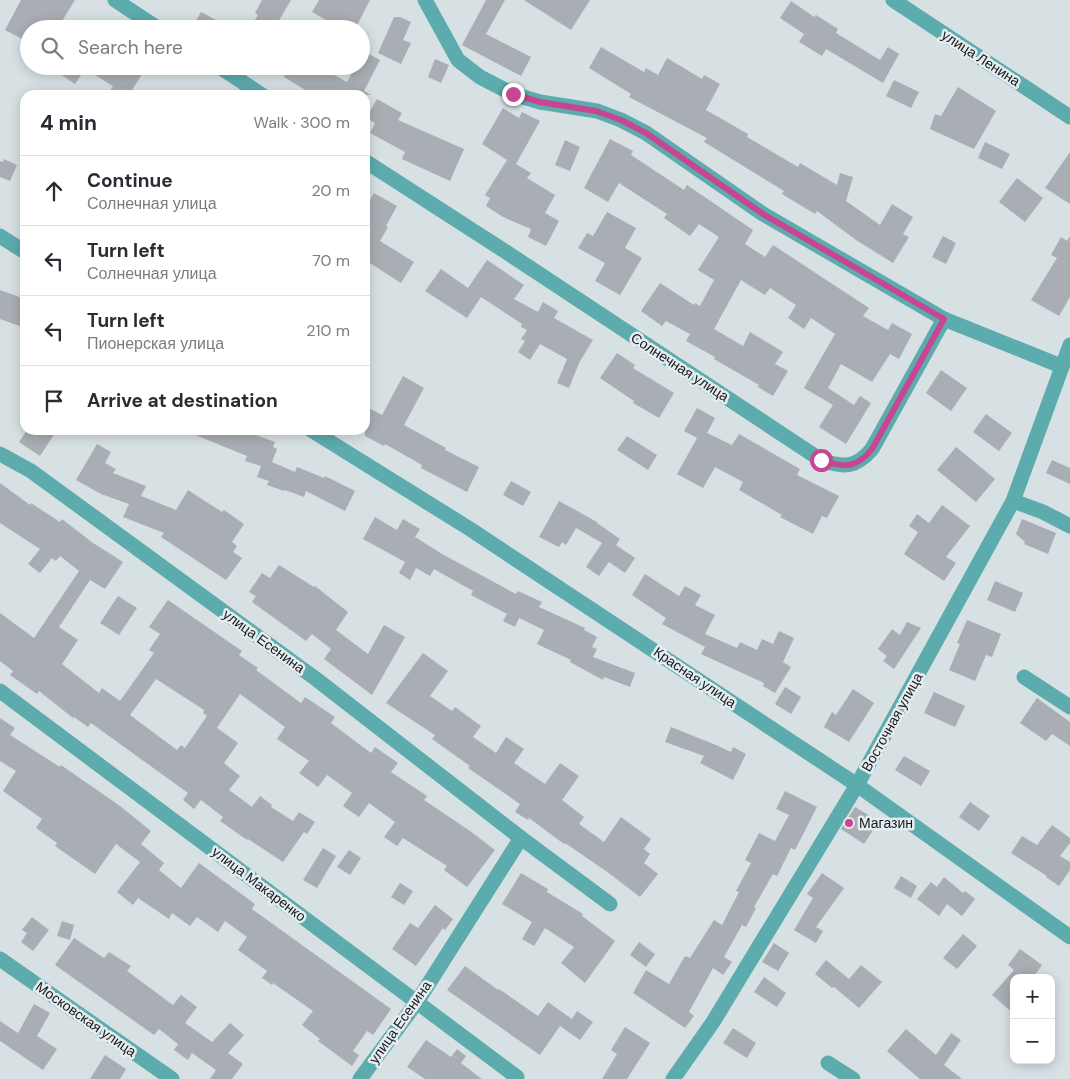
<!DOCTYPE html>
<html lang="en">
<head>
<meta charset="utf-8">
<style>
  :root { --surface:#fff; --page:#f7f7f7; --text:#2b2b33; --muted:#7c7c81; --line:#e1e1e2 }
  body { margin:0; font-family:"DM Sans",sans-serif; background:var(--page); color:var(--text) }
  .controls { position:absolute; right:15px; bottom:15px; display:grid; overflow:hidden; border-radius:10px; box-shadow:0 2px 12px #0003 }
  .controls button { width:45px; height:45px; display:grid; place-items:center; padding:0; border:0; border-bottom:1px solid var(--line); background:var(--surface); color:var(--text); font:25px sans-serif }
  .stop { position:absolute; width:15px; height:15px; margin:-11px; border:4px solid #c64692; border-radius:50%; background:#fff }
  .stop.end { background:#c64692; border-color:#fff; box-shadow:0 1px 5px #0008 }
  .list { margin:0; padding:0; list-style:none }
  h2 { display:flex; justify-content:space-between; align-items:center; height:65px; margin:0; padding:0 20px; font-size:21px }
  h2 small { font-size:16px; font-weight:400; color:var(--muted) }
  .list li { display:grid; grid-template-columns:32px 1fr auto; gap:15px; align-items:center; box-sizing:border-box; height:70px; padding:0 20px; border-top:1px solid var(--line) }
  .list b { display:block; font-size:19px; white-space:nowrap }
  .list p { margin:0; font-size:16px; white-space:nowrap; color:var(--muted) }
  .list em { font-size:16px; font-style:normal; color:var(--muted) }
  .icon { flex:none; width:28px; height:28px; fill:none; stroke:currentColor; stroke-width:2; stroke-linecap:round; stroke-linejoin:round }
  .map { position:relative; flex:none; width:1070px; height:1079px; overflow:hidden }
  .search { position:absolute; background:var(--surface); box-shadow:0 2px 12px #0003; left:20px; top:20px; width:350px; height:55px; display:flex; align-items:center; gap:12px; box-sizing:border-box; padding:0 18px; border-radius:28px; color:var(--muted); font-size:19px }
  .panel { position:absolute; background:var(--surface); box-shadow:0 2px 12px #0003; left:20px; top:90px; width:350px; height:345px; border-radius:15px }
  .map>svg:first-child { display:block }
  .building { fill:#a9aeb4; fill-rule:evenodd }
  .lines { fill:none; stroke-linecap:round; stroke-linejoin:round }
  .minor { stroke:#5cabad; stroke-width:15 }
  .tertiary { stroke:#5cabad; stroke-width:15 }
  .route { stroke:#c64692; stroke-width:6 }
  .poi-dot { fill:#c64692; stroke:#e5edf0; stroke-width:2 }
  .labels { text-anchor:middle; stroke-width:5; stroke-linejoin:round; paint-order:stroke }
  .street-label { font-size:14px; fill:#17191b; stroke:#e5edf0 }
  .poi-label { font-size:14px; fill:#17191b; stroke:#e5edf0; text-anchor:start }
</style>
</head>
<body>
<div class="map">
<svg width="1070" height="1079" viewBox="0 0 1070 1079">
  <rect width="100%" height="100%" fill="#d7e0e3"/>
  <g class="building">
    <polygon points="21,0 75,0 57,29 29,29 29,36 26,41 5,30"/>
    <polygon points="262,0 291,0 274,29 249,29 258,15 255,13"/>
    <polygon points="319,0 370,0 355,29 341,29 312,12"/>
    <polygon points="486,0 505,0 486,34 531,57 521,76 462,45"/>
    <polygon points="524,0 590,0 571,30"/>
    <polygon points="791,1 814,17 816,15 838,29 836,33 880,60 888,47 899,54 883,83 826,49 822,56 799,42 804,34 780,18"/>
    <polygon points="201,12 233,29 202,29 194,24"/>
    <polygon points="394,17 400,17 411,22 403,40 411,43 401,64 378,53"/>
    <polygon points="601,47 644,72 646,68 658,75 667,58 702,79 704,75 720,84 706,110 748,134 747,137 798,167 800,163 837,185 840,173 853,177 846,201 880,225 892,204 913,217 903,234 909,237 893,263 856,240 817,211 815,214 782,194 784,191 704,142 707,138 629,97 631,94 589,68"/>
    <polygon points="365,52 380,60 364,91 371,95 305,95 307,91 284,77 291,66 318,66 347,82 356,66 361,66 361,58"/>
    <polygon points="435,59 449,65 441,83 428,77"/>
    <polygon points="48,66 147,66 129,95 107,95 113,86 85,69 75,84"/>
    <polygon points="894,80 919,92 911,108 886,96"/>
    <polygon points="958,87 996,111 974,149 930,129 935,114 941,116"/>
    <polygon points="377,99 402,113 398,120 464,149 450,181 402,159 405,152 370,133 375,123 366,118"/>
    <polygon points="503,108 519,118 522,112 540,121 516,164 531,173 527,178 555,195 545,213 559,221 546,246 528,237 531,229 503,217 486,206 490,198 485,195 507,160 482,144"/>
    <polygon points="610,139 633,151 631,155 684,190 687,185 753,230 745,244 765,257 773,245 869,308 863,316 888,330 892,323 912,334 899,359 890,354 872,382 841,364 828,388 854,405 860,396 871,403 846,444 819,427 833,405 804,388 835,334 811,318 804,329 788,318 796,305 770,288 765,295 741,280 714,329 743,346 750,332 783,352 775,364 788,371 773,396 758,387 759,385 714,359 715,357 686,341 690,334 666,321 662,326 641,311 660,283 694,305 695,303 700,306 714,280 698,270 719,237 699,224 690,236 664,218 667,214 619,183 608,202 584,188"/>
    <polygon points="565,140 580,147 570,171 555,165"/>
    <polygon points="985,142 1010,154 1002,169 978,158"/>
    <polygon points="1070,152 1070,204 1045,188"/>
    <polygon points="4,159 17,165 10,181 0,177 0,161 3,162"/>
    <polygon points="1017,178 1043,198 1025,222 999,202"/>
    <polygon points="374,193 397,206 386,226 388,227 380,241 414,262 401,283 365,260 365,208"/>
    <polygon points="607,212 636,228 625,248 642,258 620,295 595,281 605,263 578,248 587,233 593,236"/>
    <polygon points="943,236 956,243 946,264 932,257"/>
    <polygon points="1070,236 1070,297 1059,316 1031,300 1057,258 1051,255 1061,237 1067,241"/>
    <polygon points="487,260 524,285 514,299 538,312 543,302 558,311 554,318 593,340 579,363 569,388 557,383 567,359 540,344 530,360 518,352 525,341 521,339 527,330 521,327 522,324 481,297 467,318 425,291 441,269 468,288"/>
    <polygon points="0,290 25,299 25,328 0,319"/>
    <polygon points="617,353 635,365 633,368 674,393 659,418 633,403 634,401 600,378"/>
    <polygon points="941,370 967,388 951,411 926,393"/>
    <polygon points="403,376 424,388 404,425 446,448 445,450 479,467 467,492 421,468 422,465 385,444 384,446 365,436 365,406 382,415"/>
    <polygon points="697,408 715,418 707,433 732,445 739,434 800,469 797,475 839,496 827,518 822,516 813,534 780,517 782,515 739,490 743,482 715,467 703,488 677,474 697,438 684,431"/>
    <polygon points="986,414 1012,433 999,451 973,432"/>
    <polygon points="27,430 57,430 40,456 19,442"/>
    <polygon points="183,430 254,430 253,434 275,442 273,447 277,449 272,462 295,472 297,467 324,478 325,476 355,491 345,511 306,491 304,497 285,490 284,491 267,485 269,481 257,477 261,466 245,461 247,456"/>
    <polygon points="627,436 657,455 648,470 617,450"/>
    <polygon points="97,444 111,452 105,463 116,469 113,473 146,486 141,496 176,510 188,490 222,512 224,510 244,524 232,542 237,546 233,552 242,558 226,580 161,537 164,533 123,517 129,504 101,494 76,480"/>
    <polygon points="956,447 995,479 976,502 937,470"/>
    <polygon points="1052,460 1070,468 1070,484 1046,473"/>
    <polygon points="511,481 531,492 523,506 503,495"/>
    <path d="M0,483L30,505L31,503L60,522L62,519L93,543L123,562L105,589L90,580L59,627L78,640L62,664L99,693L102,688L120,701L154,653L149,650L160,634L149,627L168,600L242,651L239,655L258,668L256,670L301,703L305,697L335,717L331,723L371,753L375,747L398,763L391,772L427,796L424,800L470,831L495,850L467,887L444,870L447,866L403,838L397,846L384,837L395,822L369,803L359,817L343,806L352,793L327,775L318,787L299,773L309,761L277,739L285,727L240,694L217,728L238,743L224,763L240,776L229,790L252,807L260,796L272,805L271,807L293,821L299,812L315,822L307,834L304,832L283,862L248,839L247,840L220,821L223,817L201,800L194,809L183,800L188,793L91,723L88,727L74,717L73,718L39,691L37,694L10,675L13,671L0,661V613L34,638L79,571L60,556L56,561L52,558L40,573L28,564L40,549L0,523ZM156,679L204,710L203,713L207,716L185,748L181,745L177,750L130,715Z"/>
    <polygon points="559,501 597,522 597,523 620,539 616,545 635,558 625,573 609,562 599,576 586,567 602,543 576,528 566,545 562,542 559,547 539,537"/>
    <polygon points="942,505 970,526 946,557 956,563 944,581 904,554 918,532 909,526 917,514 929,523"/>
    <polygon points="375,517 397,530 403,519 420,529 415,537 442,554 516,594 518,591 542,602 539,607 585,628 584,630 597,637 592,647 597,649 593,657 635,673 630,687 604,677 603,680 570,662 571,660 537,644 544,630 519,618 515,627 503,621 507,614 471,595 473,591 434,569 430,576 416,568 410,580 399,573 405,562 363,539"/>
    <polygon points="1022,519 1056,533 1048,554 1024,544 1025,542 1016,534"/>
    <polygon points="279,565 314,587 315,586 348,612 336,630 368,654 384,625 405,637 372,695 324,659 331,649 312,634 306,641 252,602 256,596 249,592 262,573 270,578"/>
    <polygon points="645,574 679,596 685,586 701,595 695,605 715,615 705,634 737,648 740,642 757,650 762,639 773,644 779,631 794,638 783,662 791,667 775,693 763,686 764,683 701,654 705,647 662,624 666,618 632,595"/>
    <polygon points="995,581 1023,593 1015,612 987,600"/>
    <polygon points="118,596 137,608 119,635 100,623"/>
    <polygon points="967,620 1001,634 992,657 986,655 975,681 949,670 960,644 957,643"/>
    <polygon points="907,622 921,628 894,669 883,661 887,656 878,649 892,629 900,635"/>
    <polygon points="423,653 448,671 430,696 452,711 455,707 481,726 473,737 496,753 506,737 524,749 514,763 545,784 560,763 579,776 562,800 584,817 579,824 604,842 621,817 651,839 644,849 650,854 644,863 658,874 640,897 606,871 565,843 564,844 529,818 528,820 515,812 520,804 468,768 470,766 432,739 435,735 386,703"/>
    <polygon points="785,687 801,697 791,714 775,704"/>
    <polygon points="853,689 874,703 849,742 824,727 832,712 836,715"/>
    <polygon points="934,692 965,706 955,727 924,713"/>
    <polygon points="1037,698 1070,722 1070,746 1052,734 1046,741 1020,723"/>
    <polygon points="0,718 15,728 10,735 60,767 61,765 120,806 151,831 141,844 164,863 159,870 181,888 199,863 255,904 252,909 391,1009 373,1035 367,1031 353,1051 359,1055 352,1066 318,1041 320,1039 302,1025 313,1011 273,983 272,985 262,978 267,971 238,950 247,937 225,921 218,932 197,917 190,926 172,913 169,919 138,898 133,905 117,892 140,862 116,844 95,874 55,846 57,843 36,828 42,819 3,791 16,771 0,761"/>
    <polygon points="671,727 716,745 731,752 733,747 746,754 733,780 700,763 704,756 665,742"/>
    <polygon points="904,756 930,771 921,786 895,770"/>
    <polygon points="785,791 817,807 795,850 791,848 777,876 773,874 754,907 756,908 746,927 742,925 724,957 732,962 723,975 713,968 689,1012 694,1016 685,1028 633,993 646,970 669,984 685,956 690,958 714,920 722,925 739,892 736,891 751,863 745,860 759,833 775,841 789,815 776,809"/>
    <polygon points="970,802 990,816 979,831 959,817"/>
    <polygon points="855,807 879,821 864,844 841,829"/>
    <polygon points="1052,825 1070,838 1070,843 1060,856 1070,862 1070,870 1059,886 1046,877 1047,876 1011,853 1022,836 1037,845"/>
    <polygon points="323,848 336,856 317,888 303,880"/>
    <polygon points="349,850 361,858 350,875 337,867"/>
    <polygon points="521,873 548,889 547,892 583,914 582,916 615,941 585,983 561,963 574,947 545,928 534,946 522,939 532,922 502,904"/>
    <polygon points="822,873 844,888 816,927 823,931 816,943 794,930 813,898 807,894"/>
    <polygon points="901,876 917,886 911,898 894,888"/>
    <polygon points="944,877 963,893 965,891 975,899 962,916 947,904 939,916 917,899 931,882 937,887"/>
    <polygon points="400,883 413,891 404,905 391,897"/>
    <polygon points="435,905 453,919 445,930 443,928 416,966 392,949 410,923 418,928"/>
    <polygon points="32,917 49,930 33,951 21,942 27,933 22,930"/>
    <polygon points="62,921 74,925 70,940 57,936"/>
    <polygon points="963,934 977,946 957,969 943,958"/>
    <polygon points="74,938 104,958 109,952 131,966 127,971 173,1005 181,995 197,1007 185,1023 212,1042 230,1023 244,1035 228,1053 243,1064 232,1079 210,1079 216,1070 192,1053 188,1060 174,1050 178,1044 159,1029 154,1035 55,965"/>
    <polygon points="639,942 655,954 646,967 630,955"/>
    <polygon points="774,943 789,953 778,971 762,962"/>
    <polygon points="1020,949 1042,965 1033,978 1014,978 1014,1014 992,995 1014,970 1008,965"/>
    <polygon points="826,960 849,979 861,965 882,982 859,1008 834,987 832,988 815,974"/>
    <polygon points="465,966 498,990 499,989 538,1016 548,1002 572,1019 577,1011 593,1022 580,1040 560,1026 540,1055 447,990"/>
    <polygon points="764,977 786,993 777,1007 754,992"/>
    <polygon points="34,1004 50,1013 37,1036 57,1049 43,1070 0,1041 0,1021 18,1033"/>
    <polygon points="625,1027 650,1043 627,1079 602,1079 617,1054 611,1050"/>
    <polygon points="733,1028 756,1043 747,1058 723,1043"/>
    <polygon points="906,1029 936,1055 951,1033 961,1040 944,1065 962,1079 920,1079 887,1051"/>
    <polygon points="426,1040 451,1057 457,1049 466,1056 461,1063 482,1079 425,1079 407,1067"/>
    <polygon points="105,1055 126,1069 120,1079 90,1079"/>
  </g>
  <g class="lines">
    <g class="minor">
      <polyline points="115,0 159,29"/>
      <polyline points="425,0 458,60 480,77 513,94 540,102 597,111 621,120 646,133 763,214 944,319 1061,366"/>
      <polyline points="218,66 262,95"/>
      <path d="M365,161L503,250L821,460C844,468 856,468 872,449L944,319"/>
      <polyline points="0,236 25,252"/>
      <polyline points="311,430 470,529 857,785 1070,937"/>
      <polyline points="0,454 31,471 316,679 521,838 417,1002 360,1079"/>
      <polyline points="1013,501 1043,512 1070,526"/>
      <polyline points="1024,677 1070,707"/>
      <polyline points="0,691 517,1077"/>
      <polyline points="521,838 610,904"/>
      <polyline points="0,959 172,1079"/>
      <polyline points="828,1063 853,1079"/>
      <polyline points="673,1079 713,1022 857,785 1013,501 1070,345"/>
    </g>
    <polyline class="tertiary" points="893,0 1070,117"/>
  </g>
  <g class="lines">
    <path class="route" d="M513,94L540,102L596,111L621,120L646,133L763,214L944,319L872,449C856,469 844,468 821,460"/>
  </g>
  <circle class="poi-dot" cx="849" cy="823" r="5"/>
  <g class="labels">
    <g class="street-label">
      <text transform="translate(981 58) rotate(33)" y="5">улица Ленина</text>
      <text transform="translate(680 367) rotate(33)" y="5">Солнечная улица</text>
      <text transform="translate(264 641) rotate(36)" y="5">улица Есенина</text>
      <text transform="translate(695 677) rotate(34)" y="5">Красная улица</text>
      <text transform="translate(892 722) rotate(-61)" y="5">Восточная улица</text>
      <text transform="translate(259 884) rotate(37)" y="5">улица Макаренко</text>
      <text transform="translate(86 1019) rotate(35)" y="5">Московская улица</text>
      <text transform="translate(400 1022) rotate(-55)" y="5">улица Есенина</text>
    </g>
    <g class="poi-label">
      <text x="859" y="828">Магазин</text>
    </g>
  </g>
</svg>
<div class="controls">
<button>+</button>
<button>−</button>
</div>
<div class="stop" style="left:821px;top:460px"></div>
<div class="stop end" style="left:513px;top:94px"></div>
<div class="search"><svg class="icon" aria-label="search" viewBox="0 0 24 24"><circle cx="10" cy="10" r="6"/><path d="M15 15l6 6"/></svg>Search here</div>
<section class="panel">
<h2>4 min<small>Walk · 300 m</small></h2>
<ul class="list">
<li><svg class="icon" aria-label="ahead" viewBox="0 0 24 24"><path d="M12 20V5M6 11l6-6 6 6"/></svg><div><b>Continue</b><p>Солнечная улица</p></div><em>20 m</em></li>
<li><svg class="icon" aria-label="left" viewBox="0 0 24 24"><path d="M17 20v-9H6M10 6l-5 5 5 5"/></svg><div><b>Turn left</b><p>Солнечная улица</p></div><em>70 m</em></li>
<li><svg class="icon" aria-label="left" viewBox="0 0 24 24"><path d="M17 20v-9H6M10 6l-5 5 5 5"/></svg><div><b>Turn left</b><p>Пионерская улица</p></div><em>210 m</em></li>
<li><svg class="icon" aria-label="arrive" viewBox="0 0 24 24"><path d="M6 21V4h12l-3 4 3 4H6"/></svg><div><b>Arrive at destination</b></div></li>
</ul>
</section>
</div>
</body>
</html>
